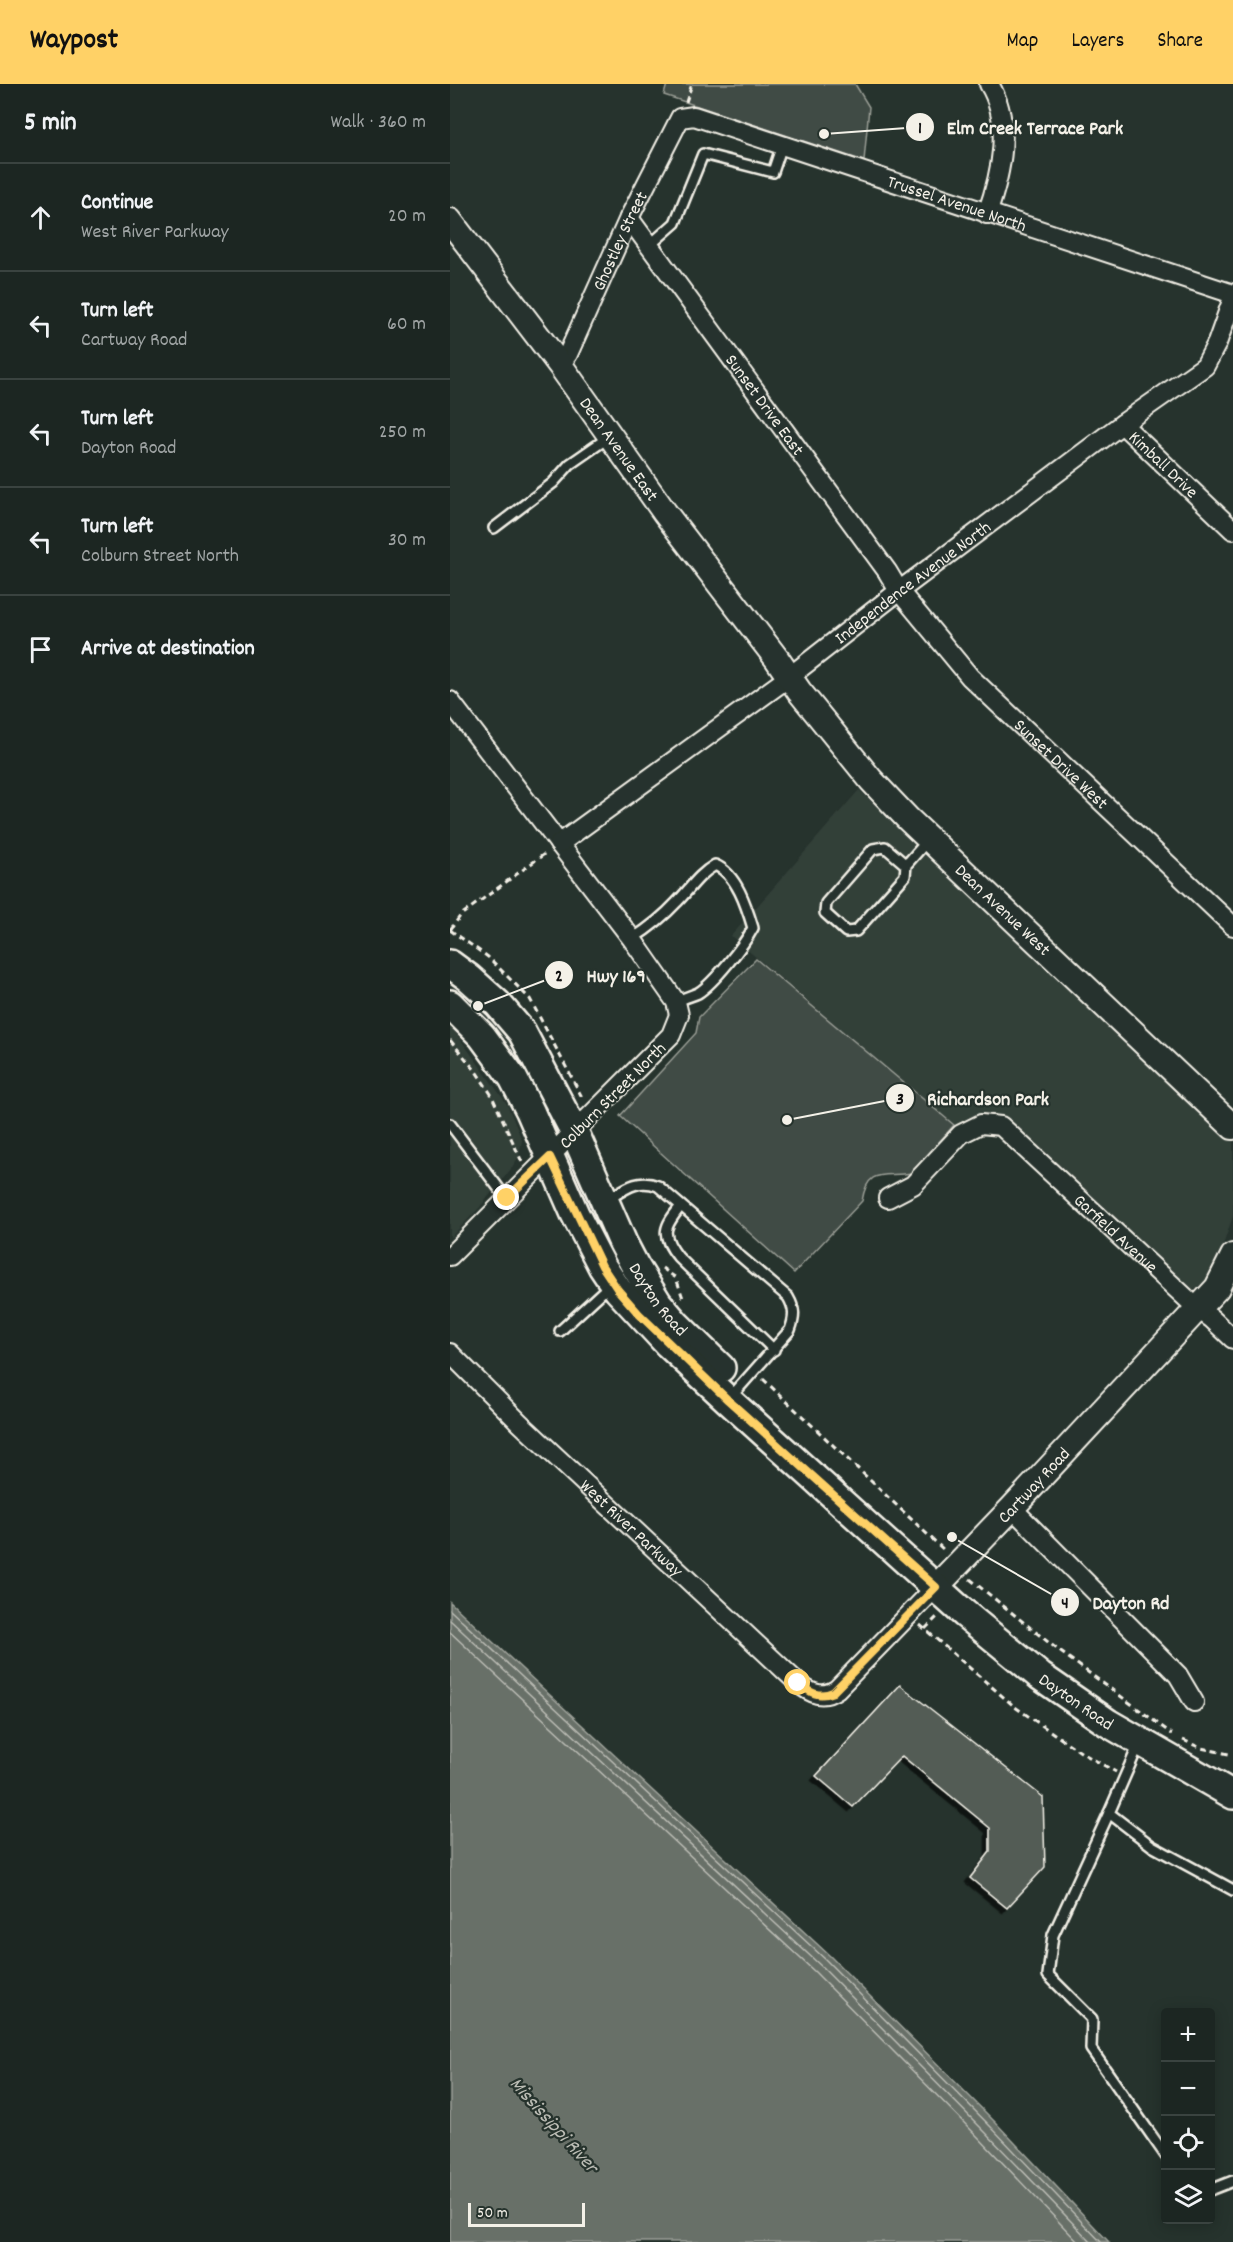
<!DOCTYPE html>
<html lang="en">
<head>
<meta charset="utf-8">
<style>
  :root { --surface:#1c2622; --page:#29322f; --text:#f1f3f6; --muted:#a0a5a5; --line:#3a4340; --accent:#ffd166 }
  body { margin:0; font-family:Dekko,sans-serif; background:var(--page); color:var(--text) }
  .controls { position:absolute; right:18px; bottom:18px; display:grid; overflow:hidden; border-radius:6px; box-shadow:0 3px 15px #0003 }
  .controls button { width:54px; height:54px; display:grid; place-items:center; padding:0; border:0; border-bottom:2px solid var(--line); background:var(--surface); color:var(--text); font:30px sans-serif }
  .scale { position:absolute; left:18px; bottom:15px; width:117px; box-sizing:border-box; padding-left:6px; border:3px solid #f4f1e8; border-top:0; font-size:16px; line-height:21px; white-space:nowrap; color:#f4f1e8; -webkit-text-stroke:4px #26332d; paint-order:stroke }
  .stop { position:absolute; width:18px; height:18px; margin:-14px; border:4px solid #ffd166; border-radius:50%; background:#fff }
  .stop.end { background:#ffd166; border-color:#fff; box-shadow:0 2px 6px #0008 }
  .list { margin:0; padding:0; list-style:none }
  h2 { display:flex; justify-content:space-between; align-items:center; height:78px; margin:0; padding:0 24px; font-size:26px }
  h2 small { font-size:20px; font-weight:400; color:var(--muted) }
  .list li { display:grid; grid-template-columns:39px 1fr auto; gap:18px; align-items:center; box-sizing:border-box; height:108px; padding:0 24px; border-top:2px solid var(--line) }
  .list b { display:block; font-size:22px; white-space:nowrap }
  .list p { margin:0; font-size:20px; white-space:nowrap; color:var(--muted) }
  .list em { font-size:20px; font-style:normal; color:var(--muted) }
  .icon { flex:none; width:33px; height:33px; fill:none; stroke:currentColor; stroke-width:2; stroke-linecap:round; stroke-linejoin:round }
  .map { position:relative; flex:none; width:783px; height:2158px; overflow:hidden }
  header { display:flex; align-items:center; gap:36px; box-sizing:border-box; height:84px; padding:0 30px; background:var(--accent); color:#111 }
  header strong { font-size:28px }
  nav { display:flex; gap:33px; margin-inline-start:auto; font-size:21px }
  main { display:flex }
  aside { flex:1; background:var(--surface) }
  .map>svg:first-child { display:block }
  .built { fill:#333f39 }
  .green { fill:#414b45; stroke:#9a9e96; stroke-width:1.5 }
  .water { fill:#676f68; stroke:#9fa39b; stroke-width:1.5 }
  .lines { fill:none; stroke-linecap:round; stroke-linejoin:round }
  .shore { stroke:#bcbdb5; stroke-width:1.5 }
  .building { fill:#525c55; stroke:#f4f1e8; stroke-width:1.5; filter:url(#shadow) }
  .service-casing { stroke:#f4f1e8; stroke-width:14 }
  .minor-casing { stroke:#f4f1e8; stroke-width:22 }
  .tertiary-casing { stroke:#f4f1e8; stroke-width:28 }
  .secondary-casing { stroke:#f4f1e8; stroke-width:32 }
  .path { stroke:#f4f1e8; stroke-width:3; stroke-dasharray:6 4.5; stroke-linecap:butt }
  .service { stroke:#26332d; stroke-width:9 }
  .minor { stroke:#26332d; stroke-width:18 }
  .tertiary { stroke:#26332d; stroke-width:24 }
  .secondary { stroke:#26332d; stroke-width:27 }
  .route { stroke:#ffd166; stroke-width:8 }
  .labels { text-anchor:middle; stroke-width:4.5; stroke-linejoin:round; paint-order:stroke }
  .street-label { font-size:18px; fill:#f4f1e8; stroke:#26332d }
  .water-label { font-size:20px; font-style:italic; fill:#bcbdb5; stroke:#26332d }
  .leader { fill:none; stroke:#f4f1e8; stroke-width:2 }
  .callout-dot { fill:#f4f1e8; stroke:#26332d; stroke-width:2 }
  .mark-label { font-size:18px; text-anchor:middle; font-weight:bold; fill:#111 }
  .callout-label { font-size:20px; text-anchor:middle; font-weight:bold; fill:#f4f1e8; stroke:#26332d; stroke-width:4.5; stroke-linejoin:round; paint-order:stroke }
</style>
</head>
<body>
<header>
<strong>Waypost</strong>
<nav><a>Map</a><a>Layers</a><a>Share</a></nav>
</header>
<main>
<aside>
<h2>5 min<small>Walk · 360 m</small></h2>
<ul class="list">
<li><svg class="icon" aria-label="ahead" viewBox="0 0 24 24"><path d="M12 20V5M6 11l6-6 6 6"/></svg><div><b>Continue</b><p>West River Parkway</p></div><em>20 m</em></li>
<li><svg class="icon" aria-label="left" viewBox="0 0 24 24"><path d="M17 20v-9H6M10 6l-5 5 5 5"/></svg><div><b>Turn left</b><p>Cartway Road</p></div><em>60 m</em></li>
<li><svg class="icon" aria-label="left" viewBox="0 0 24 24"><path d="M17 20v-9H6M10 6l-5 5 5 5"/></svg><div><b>Turn left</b><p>Dayton Road</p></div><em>250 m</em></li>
<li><svg class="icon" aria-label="left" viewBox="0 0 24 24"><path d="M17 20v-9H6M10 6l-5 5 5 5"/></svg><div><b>Turn left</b><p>Colburn Street North</p></div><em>30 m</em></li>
<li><svg class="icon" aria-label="arrive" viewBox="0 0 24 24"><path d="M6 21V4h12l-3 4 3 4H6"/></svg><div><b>Arrive at destination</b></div></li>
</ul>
</aside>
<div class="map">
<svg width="783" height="2158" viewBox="0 0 783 2158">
  <defs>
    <filter id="shadow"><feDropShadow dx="-4.5" dy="4.5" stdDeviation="0" flood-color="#0009"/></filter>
  </defs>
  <rect width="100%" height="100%" fill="#26332d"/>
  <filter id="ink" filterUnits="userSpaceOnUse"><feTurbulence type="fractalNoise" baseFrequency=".0167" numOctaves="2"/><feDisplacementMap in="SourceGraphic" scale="12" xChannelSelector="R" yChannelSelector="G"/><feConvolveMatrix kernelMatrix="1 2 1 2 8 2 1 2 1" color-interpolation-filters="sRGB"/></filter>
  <g filter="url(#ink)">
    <g class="built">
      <polygon points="409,706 767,1045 783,1057 783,1132 769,1173 754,1201 743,1205 734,1201 560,1036 550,1032 534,1031 518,1034 504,1041 281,852"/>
      <polygon points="0,941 57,1020 72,1056 69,1072 61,1085 30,1123 0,1154"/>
    </g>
    <g class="green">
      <polygon points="217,0 405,0 419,23 414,77 214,11"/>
      <path d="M306,875L504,1041L462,1089C436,1094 418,1081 412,1117L344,1189L170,1032L246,949L249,933Z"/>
    </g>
    <polygon class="water" points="0,1518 380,1872 546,2039 659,2158 0,2158"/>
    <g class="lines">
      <g class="shore">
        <polyline points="0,1526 376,1876 542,2044 651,2158"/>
        <polyline points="0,1536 371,1882 536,2049 641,2158"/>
        <polyline points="0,1548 365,1888 530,2055 628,2158"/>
      </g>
    </g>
    <polygon class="building" points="450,1601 593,1713 595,1783 557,1824 520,1794 540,1768 540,1744 452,1672 403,1723 366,1692"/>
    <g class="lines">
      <g class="service-casing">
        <g id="service">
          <polyline points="200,161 225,139 253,70 323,88 332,61"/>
          <polyline points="44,444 103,399 120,380 159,353"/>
          <polyline points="456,781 435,763 423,765 376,819 375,829 396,848 406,847 455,792 456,781 478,756"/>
          <path d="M182,855C198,845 214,832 227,818C240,805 248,791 265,781C287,790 297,824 303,844C294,861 264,899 248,909C241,912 233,914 226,918"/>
          <polyline points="0,1040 57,1115"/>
          <path d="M157,1116C175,1105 187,1094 208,1102L338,1213C345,1225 345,1233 340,1246L279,1315"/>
          <path d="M231,1122C214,1143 210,1150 228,1173L324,1266"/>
          <polyline points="110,1247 161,1200"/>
          <polyline points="689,1660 659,1729 702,1762 783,1806"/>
          <polyline points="659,1729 603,1851 598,1891 642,1935 641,1965 716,2072"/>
          <polyline points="760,2106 783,2097"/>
        </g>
      </g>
      <g class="minor-casing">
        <g id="minor">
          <path d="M537,130C551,90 563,39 539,0"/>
          <path id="s1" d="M179,134L437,487L449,507L520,593L783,842"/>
          <path id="s2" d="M110,281L118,270L179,134L230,34L244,32L783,210"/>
          <path id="s3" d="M672,340L783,446"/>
          <polyline points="0,617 182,855 226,918 229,931 221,951 0,1172"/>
          <path id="s4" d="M109,760L339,593L449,507L672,340L755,282L767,259L783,214"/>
          <path id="s5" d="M438,1114L463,1101L511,1050L531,1040L551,1042L748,1225L762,1235L783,1255"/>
          <path id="s6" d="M0,1269L70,1339L348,1599C361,1610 373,1615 387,1605L486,1503"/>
          <polyline points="562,1424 728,1591 744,1618"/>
        </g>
      </g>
      <g class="tertiary-casing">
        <g id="tertiary">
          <path id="s7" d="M0,137L110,281L215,429L327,575L349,607L421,696L458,735L783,1043"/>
          <path id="s8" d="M486,1503L562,1424L767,1204L783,1172"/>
        </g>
      </g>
      <g class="secondary-casing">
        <g id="secondary">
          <path id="s9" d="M0,880L19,894L48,920L72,948L124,1047L173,1159L185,1182L208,1219L226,1240L271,1284"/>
          <path id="s10" d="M0,920L32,952L63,994L80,1027L125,1130L152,1182L168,1206L218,1260L278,1316L515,1530L590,1592L658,1639L783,1711"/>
        </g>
      </g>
      <g class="path">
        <polyline points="236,18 242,0"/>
        <polyline points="0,846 38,873 80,915 133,1015"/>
        <polyline points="0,846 11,831 97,768"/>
        <polyline points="0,956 25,986 41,1010 72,1078"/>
        <polyline points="212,1184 226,1194 234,1217"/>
        <polyline points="313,1295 496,1468"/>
        <polyline points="520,1495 608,1566 722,1650"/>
        <polyline points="470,1541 565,1623 632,1669 666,1688"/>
        <polyline points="475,1545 487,1533"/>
        <polyline points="733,1656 751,1664 783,1671"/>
      </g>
      <use href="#service" class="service"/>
      <use href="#minor" class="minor"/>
      <use href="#tertiary" class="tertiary"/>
      <use href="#secondary" class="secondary"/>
    </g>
  </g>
  <g class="lines" filter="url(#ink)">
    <path class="route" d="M57,1114L100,1073L152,1182L168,1206L189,1230L278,1316L486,1503L383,1608C369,1614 360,1609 348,1599"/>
  </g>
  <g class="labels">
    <g class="street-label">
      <text dy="6" stroke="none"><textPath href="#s2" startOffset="566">Trussel Avenue North</textPath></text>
      <text dy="6" stroke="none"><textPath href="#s2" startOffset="138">Ghostley Street</textPath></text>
      <text dy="6" stroke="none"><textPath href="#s1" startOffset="231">Sunset Drive East</textPath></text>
      <text dy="6" stroke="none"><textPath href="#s7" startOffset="284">Dean Avenue East</textPath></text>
      <text dy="6" stroke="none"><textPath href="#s3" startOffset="58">Kimball Drive</textPath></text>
      <text dy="6" stroke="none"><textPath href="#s4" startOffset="440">Independence Avenue North</textPath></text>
      <text dy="6" stroke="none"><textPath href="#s1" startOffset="698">Sunset Drive West</textPath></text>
      <text dy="6" stroke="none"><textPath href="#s7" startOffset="885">Dean Avenue West</textPath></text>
      <text transform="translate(162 1011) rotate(-45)" y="6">Colburn Street North</text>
      <text dy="6" stroke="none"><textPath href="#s5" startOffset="298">Garfield Avenue</textPath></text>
      <text dy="6" stroke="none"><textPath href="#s9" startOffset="400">Dayton Road</textPath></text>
      <text dy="6" stroke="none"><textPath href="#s8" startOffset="141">Cartway Road</textPath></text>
      <text dy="6" stroke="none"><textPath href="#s6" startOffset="252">West River Parkway</textPath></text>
      <text dy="6" stroke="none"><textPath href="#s10" startOffset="951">Dayton Road</textPath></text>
    </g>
    <g class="water-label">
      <text transform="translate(105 2040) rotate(48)" y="7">Mississippi River</text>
    </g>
  </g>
  <path class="leader" d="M374 50L470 43M28 922L109 891M337 1036L450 1014M502 1453L615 1518"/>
  <g class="callout-dot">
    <circle cx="374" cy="50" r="6"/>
    <circle cx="28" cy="922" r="6"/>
    <circle cx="337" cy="1036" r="6"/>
    <circle cx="502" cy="1453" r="6"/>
    <circle cx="470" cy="43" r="15"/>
    <circle cx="109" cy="891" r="15"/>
    <circle cx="450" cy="1014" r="15"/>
    <circle cx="615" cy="1518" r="15"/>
  </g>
  <g class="mark-label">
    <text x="470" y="49">1</text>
    <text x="109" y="897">2</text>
    <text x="450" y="1020">3</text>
    <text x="615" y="1524">4</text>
  </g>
  <g class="callout-label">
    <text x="585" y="50">Elm Creek Terrace Park</text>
    <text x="166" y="898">Hwy 169</text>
    <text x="538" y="1021">Richardson Park</text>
    <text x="681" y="1525">Dayton Rd</text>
  </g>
</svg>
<div class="controls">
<button>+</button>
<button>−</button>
<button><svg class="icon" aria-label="locate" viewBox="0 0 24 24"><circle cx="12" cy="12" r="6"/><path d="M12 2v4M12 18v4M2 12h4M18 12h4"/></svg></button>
<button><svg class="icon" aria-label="layers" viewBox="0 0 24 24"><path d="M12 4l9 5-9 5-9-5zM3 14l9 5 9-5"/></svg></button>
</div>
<div class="scale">50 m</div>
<div class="stop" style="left:348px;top:1599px"></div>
<div class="stop end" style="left:57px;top:1114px"></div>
</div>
</main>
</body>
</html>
